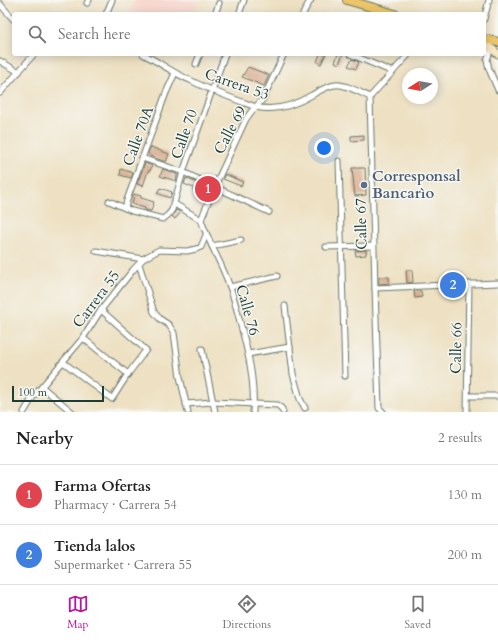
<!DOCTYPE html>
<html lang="en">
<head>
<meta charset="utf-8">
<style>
  :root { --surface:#fff; --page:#f6f6f6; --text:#222; --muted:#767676; --line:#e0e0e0; --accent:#b5179e }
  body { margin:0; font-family:Cardo,serif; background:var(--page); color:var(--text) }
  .compass { position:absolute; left:402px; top:68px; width:36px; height:36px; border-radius:50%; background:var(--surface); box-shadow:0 2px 10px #0003; rotate:259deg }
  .scale { position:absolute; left:12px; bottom:10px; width:92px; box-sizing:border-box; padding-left:4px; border:2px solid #1f3d34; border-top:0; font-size:11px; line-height:14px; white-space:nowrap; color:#1f3d34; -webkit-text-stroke:3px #f6f6f2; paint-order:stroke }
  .you { position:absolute; left:324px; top:148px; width:14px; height:14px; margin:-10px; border:3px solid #fff; border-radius:50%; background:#1a73e8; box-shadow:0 0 0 6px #1a73e833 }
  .badge { display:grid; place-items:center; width:26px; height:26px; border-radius:50%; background:var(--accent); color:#fff; font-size:13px; font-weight:700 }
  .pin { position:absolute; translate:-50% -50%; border:2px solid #fff; box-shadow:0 1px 4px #0006 }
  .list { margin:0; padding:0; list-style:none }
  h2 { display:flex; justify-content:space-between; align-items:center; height:52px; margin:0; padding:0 16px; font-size:17px }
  h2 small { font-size:13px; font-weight:400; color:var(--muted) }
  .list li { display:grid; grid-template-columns:26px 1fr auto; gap:12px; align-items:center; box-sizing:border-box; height:60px; padding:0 16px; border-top:1px solid var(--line) }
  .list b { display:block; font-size:15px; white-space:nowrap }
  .list p { margin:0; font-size:13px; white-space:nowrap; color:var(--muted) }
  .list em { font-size:13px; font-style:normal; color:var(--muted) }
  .icon { flex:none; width:22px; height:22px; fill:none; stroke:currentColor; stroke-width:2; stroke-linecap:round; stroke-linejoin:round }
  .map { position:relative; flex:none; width:498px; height:412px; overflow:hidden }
  .search { position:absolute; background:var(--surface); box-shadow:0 2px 10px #0003; left:12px; right:12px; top:12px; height:44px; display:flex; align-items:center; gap:10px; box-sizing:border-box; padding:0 14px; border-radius:4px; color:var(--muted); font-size:15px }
  .sheet { height:172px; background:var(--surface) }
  nav { display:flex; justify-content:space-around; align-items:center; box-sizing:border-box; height:56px; border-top:1px solid var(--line); background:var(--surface); font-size:11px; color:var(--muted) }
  nav a { display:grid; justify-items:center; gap:2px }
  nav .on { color:var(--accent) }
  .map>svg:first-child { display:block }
  .built { fill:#f7d1c8 }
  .building { fill:#dbae93 }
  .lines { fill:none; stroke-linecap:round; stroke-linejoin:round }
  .street-casing { stroke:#677666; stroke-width:7 }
  .secondary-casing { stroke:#677666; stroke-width:9 }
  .primary-casing { stroke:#677666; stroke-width:10 }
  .street { stroke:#fff; stroke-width:5 }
  .secondary { stroke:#f7e8c3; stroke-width:7 }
  .primary { stroke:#ecc569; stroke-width:8 }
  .service-dot { fill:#5c6f8a; stroke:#f6f6f2; stroke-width:1.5 }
  .labels { text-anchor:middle; stroke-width:3; stroke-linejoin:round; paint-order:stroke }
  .street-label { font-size:15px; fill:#1f3d34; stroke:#f6f6f2 }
  .service-label { font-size:15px; font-weight:bold; fill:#4e5e75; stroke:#f6f6f2; text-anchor:start }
</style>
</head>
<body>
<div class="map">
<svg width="498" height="412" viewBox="0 0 498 412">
  <rect width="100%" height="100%" fill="#f6f6f2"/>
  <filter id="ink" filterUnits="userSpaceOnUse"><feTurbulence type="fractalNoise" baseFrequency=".025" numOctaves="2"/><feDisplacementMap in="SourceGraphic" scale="8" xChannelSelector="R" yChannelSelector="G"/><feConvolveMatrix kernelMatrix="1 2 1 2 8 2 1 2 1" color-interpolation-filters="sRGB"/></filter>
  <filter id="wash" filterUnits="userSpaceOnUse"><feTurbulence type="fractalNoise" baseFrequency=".012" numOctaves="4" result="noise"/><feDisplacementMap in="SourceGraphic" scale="16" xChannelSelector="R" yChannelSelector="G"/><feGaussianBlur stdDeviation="0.9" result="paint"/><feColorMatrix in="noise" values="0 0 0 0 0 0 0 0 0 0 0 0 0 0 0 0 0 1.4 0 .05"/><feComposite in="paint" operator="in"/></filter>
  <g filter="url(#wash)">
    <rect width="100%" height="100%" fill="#eee1c3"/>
    <polygon class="built" points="135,0 199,0 194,14 128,14"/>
    <g id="blocks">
      <g class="building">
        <polygon points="320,54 326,54 321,64 317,62"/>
        <polygon points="338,54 343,54 339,64 335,62"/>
        <polygon points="352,59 359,62 356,69 348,66"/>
        <polygon points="248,67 269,75 264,86 242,77"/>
        <polygon points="364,135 364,140 351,141 351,136"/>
        <polygon points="151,147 169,154 166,162 150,156 148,153"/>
        <polygon points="145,163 152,166 150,171 148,171 143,186 137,184"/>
        <polygon points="352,168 365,168 366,195 355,196"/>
        <polygon points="121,169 133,173 131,178 120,175"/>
        <polygon points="163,169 177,174 177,177 176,181 160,176"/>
        <polygon points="225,174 243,182 241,186 223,179"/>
        <polygon points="186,178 209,189 206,196 193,190 194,188 184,184"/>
        <polygon points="160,188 172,192 170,198 157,193"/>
        <polygon points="134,194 141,196 141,198 154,202 151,211 145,210 145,208 132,204"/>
        <polygon points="176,210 181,212 175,219 172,216"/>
        <polygon points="366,250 366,255 356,256 355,251"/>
        <polygon points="406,270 412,270 413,282 407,283"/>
        <polygon points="379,277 389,277 389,283 379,284"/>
        <polygon points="414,291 421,291 422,297 415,298"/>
      </g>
    </g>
  </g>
  <g filter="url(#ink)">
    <use href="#blocks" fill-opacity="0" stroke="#677666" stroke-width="1"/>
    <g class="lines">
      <g class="street-casing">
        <g id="street">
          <polyline points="87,3 89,0"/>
          <polyline points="0,4 14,20"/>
          <polyline points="106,14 112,0"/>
          <polyline points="215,14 219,3"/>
          <polyline points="239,14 244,0"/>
          <polyline points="303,14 307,6 311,0"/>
          <polyline points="484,19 489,0"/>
          <polyline points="491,48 487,60 489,69 498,90"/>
          <path d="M143,54C159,62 173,73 190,80C211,91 234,99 256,107C276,112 295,105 312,95C319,91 327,86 335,85C344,83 361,93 370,97"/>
          <polyline points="350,54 393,72"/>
          <polyline points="0,61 19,72"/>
          <polyline points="196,64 200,54"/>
          <polyline points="0,93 34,54"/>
          <polyline points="142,158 183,172 269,212"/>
          <polyline points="339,161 345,376"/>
          <polyline points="109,201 132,211 163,219 168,215 172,210 183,172 225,54"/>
          <polyline points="173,203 201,220"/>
          <polyline points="125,208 127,200 166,93 175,73"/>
          <path d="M201,220C209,243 222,264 230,287C234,298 237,310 240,322C248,352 255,380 253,412"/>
          <polyline points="201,220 213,190 246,119 251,112 263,99 284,54"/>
          <polyline points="212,246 241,240"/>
          <polyline points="326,247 373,246"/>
          <polyline points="96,251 143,259"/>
          <polyline points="139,264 154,312 160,319 169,325 174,333 180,377 188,412"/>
          <polyline points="230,287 277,276"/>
          <polyline points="375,288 498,283"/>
          <polyline points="285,306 293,374 300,399 305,408"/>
          <polyline points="83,338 128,374"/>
          <polyline points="202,349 215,412"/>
          <polyline points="248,354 290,347"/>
          <polyline points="63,362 112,399 128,374 146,350 101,310"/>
          <polyline points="42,387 72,412"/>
          <polyline points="468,396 498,396"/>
          <polyline points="186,404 213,402 278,405 282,409 283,412"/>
          <polyline points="24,412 33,397 83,338 101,310 133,270 143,259 148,256 159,250 187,251 196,249 201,247 206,235"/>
          <polyline points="383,412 379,408 375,288 370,97 409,54"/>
          <polyline points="467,412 469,284"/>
        </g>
      </g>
      <g class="secondary-casing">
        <polyline id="secondary" points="484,42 498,54"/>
      </g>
      <g class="primary-casing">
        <g id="primary">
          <polyline points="347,0 395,14"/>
          <polyline points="484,39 498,42"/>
        </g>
      </g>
      <use href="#street" class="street"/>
      <use href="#secondary" class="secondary"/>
      <use href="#primary" class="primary"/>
    </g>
  </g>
  <circle class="service-dot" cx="364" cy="185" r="4"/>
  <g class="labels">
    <g class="street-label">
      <text transform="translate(237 84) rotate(19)" y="5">Carrera 53</text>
      <text transform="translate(230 130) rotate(-62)" y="5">Calle 69</text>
      <text transform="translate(184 134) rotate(-71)" y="5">Calle 70</text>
      <text transform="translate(138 136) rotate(-70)" y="5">Calle 70A</text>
      <text transform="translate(361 224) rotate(-91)" y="5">Calle 67</text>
      <text transform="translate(96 299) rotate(-53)" y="5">Carrera 55</text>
      <text transform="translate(248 310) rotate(74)" y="5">Calle 76</text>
      <text transform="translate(456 348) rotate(-89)" y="5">Calle 66</text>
    </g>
    <g class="service-label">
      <text x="372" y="181">Corresponsal<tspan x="372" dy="17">Bancarìo</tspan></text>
    </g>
  </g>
</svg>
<svg class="compass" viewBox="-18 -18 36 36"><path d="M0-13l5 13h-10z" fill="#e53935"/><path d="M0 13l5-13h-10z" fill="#767676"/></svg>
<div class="scale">100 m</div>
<div class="you"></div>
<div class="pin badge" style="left:208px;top:189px;background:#e0444e">1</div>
<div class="pin badge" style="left:453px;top:285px;background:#3f7fe0">2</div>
<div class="search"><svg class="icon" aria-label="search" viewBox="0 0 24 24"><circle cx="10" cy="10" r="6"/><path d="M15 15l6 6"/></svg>Search here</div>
</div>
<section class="sheet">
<h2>Nearby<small>2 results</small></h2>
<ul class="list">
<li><span class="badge" style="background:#e0444e">1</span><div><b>Farma Ofertas</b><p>Pharmacy · Carrera 54</p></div><em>130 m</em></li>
<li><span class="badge" style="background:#3f7fe0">2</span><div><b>Tienda lalos</b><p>Supermarket · Carrera 55</p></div><em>200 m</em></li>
</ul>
</section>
<nav>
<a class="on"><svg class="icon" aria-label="map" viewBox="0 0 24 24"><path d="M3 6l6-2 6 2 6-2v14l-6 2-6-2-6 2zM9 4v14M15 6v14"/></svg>Map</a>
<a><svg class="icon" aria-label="directions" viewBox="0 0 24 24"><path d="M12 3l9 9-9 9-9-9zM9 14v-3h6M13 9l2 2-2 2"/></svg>Directions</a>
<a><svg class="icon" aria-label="saved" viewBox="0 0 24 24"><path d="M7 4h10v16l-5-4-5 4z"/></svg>Saved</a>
</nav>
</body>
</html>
